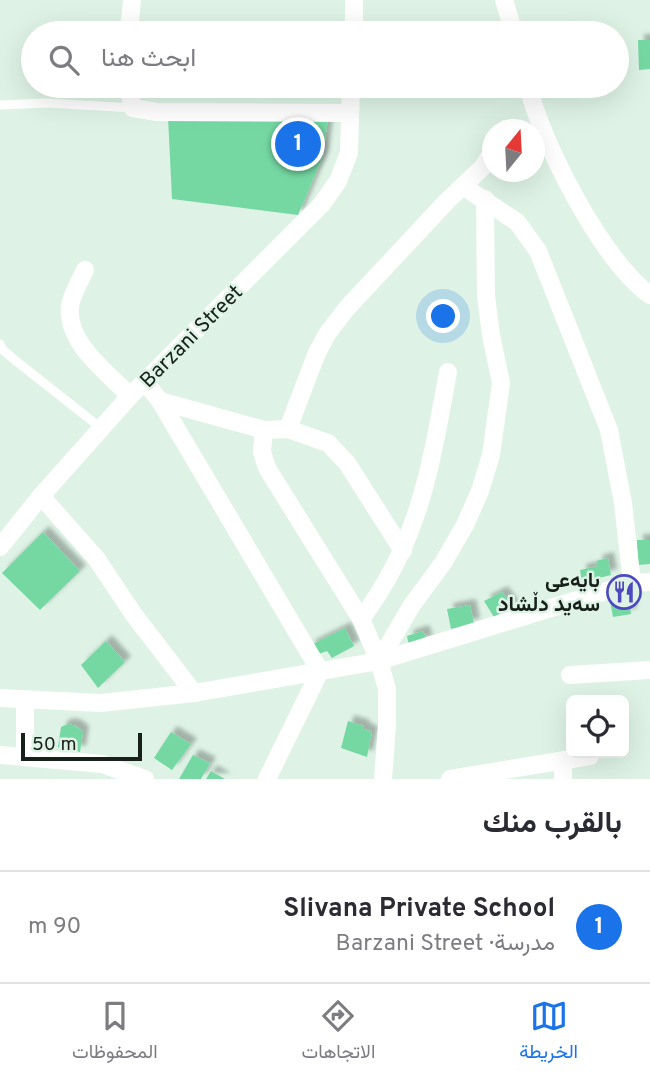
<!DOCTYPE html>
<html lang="ar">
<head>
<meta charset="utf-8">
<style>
  :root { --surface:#fff; --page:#f2f2f3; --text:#2b2b33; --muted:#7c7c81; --line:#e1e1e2; --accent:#1a73e8 }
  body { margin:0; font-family:Overpass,Vazirmatn,sans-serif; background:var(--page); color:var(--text); direction:rtl }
  .controls { position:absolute; right:21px; bottom:21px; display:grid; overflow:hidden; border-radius:10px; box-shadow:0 7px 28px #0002 }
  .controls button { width:63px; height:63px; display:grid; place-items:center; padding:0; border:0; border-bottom:2px solid var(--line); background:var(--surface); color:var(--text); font:35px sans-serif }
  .compass { position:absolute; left:482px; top:119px; width:63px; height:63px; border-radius:50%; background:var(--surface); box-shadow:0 7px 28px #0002; rotate:18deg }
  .scale { position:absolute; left:21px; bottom:18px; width:121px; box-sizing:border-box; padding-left:7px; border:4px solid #18201b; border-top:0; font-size:19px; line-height:24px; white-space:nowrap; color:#18201b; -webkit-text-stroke:5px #def3e6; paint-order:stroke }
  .you { position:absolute; left:444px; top:317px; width:24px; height:24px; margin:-18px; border:5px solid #fff; border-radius:50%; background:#1a73e8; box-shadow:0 0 0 10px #1a73e833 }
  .badge { display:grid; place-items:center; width:46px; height:46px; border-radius:50%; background:var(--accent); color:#fff; font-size:23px; font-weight:700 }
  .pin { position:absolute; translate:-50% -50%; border:4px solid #fff; box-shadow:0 2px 7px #0006 }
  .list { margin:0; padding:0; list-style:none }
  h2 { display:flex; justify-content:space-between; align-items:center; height:91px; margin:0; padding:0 28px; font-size:30px }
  h2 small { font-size:23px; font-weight:400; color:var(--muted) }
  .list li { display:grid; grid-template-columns:46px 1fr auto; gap:21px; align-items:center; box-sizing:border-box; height:112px; padding:0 28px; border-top:2px solid var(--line) }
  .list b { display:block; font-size:26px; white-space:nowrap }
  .list p { margin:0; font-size:23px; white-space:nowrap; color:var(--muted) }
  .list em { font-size:23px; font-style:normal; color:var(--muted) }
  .icon { flex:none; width:38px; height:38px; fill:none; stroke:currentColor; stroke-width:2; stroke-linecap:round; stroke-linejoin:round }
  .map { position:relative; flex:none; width:650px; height:779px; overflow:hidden; direction:ltr }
  .search { position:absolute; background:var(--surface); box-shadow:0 7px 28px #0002; left:21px; right:21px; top:21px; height:77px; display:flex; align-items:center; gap:18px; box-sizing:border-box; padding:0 24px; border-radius:38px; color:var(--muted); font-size:26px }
  .sheet { height:203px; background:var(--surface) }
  nav { display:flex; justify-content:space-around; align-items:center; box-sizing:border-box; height:98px; border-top:2px solid var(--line); background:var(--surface); font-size:19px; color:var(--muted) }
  nav a { display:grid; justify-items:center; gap:4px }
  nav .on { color:var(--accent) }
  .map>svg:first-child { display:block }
  .building { fill:#74d8a3; filter:url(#shadow) }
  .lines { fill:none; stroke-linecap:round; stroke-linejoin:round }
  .lane { stroke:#fff; stroke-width:9 }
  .street { stroke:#fff; stroke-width:18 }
  .labels { text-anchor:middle; stroke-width:5; stroke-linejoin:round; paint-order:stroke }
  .street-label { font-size:21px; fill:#18201b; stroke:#def3e6 }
  .poi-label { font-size:21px; font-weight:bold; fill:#18201b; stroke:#def3e6; text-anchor:end }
</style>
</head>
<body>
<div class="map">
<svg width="650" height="779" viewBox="0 0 650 779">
  <defs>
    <filter id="shadow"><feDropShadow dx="6" dy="-6" stdDeviation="2" flood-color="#0004"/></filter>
  </defs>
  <rect width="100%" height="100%" fill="#def3e6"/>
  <g class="building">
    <polygon points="638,40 650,40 650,69 639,70"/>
    <polygon points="168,117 328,117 323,156 298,215 172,199"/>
    <polygon points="43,532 80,571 40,610 2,573"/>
    <polygon points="637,540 650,540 650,564 638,565"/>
    <polygon points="608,558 611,575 582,582 580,570 598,566 596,561"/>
    <polygon points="628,591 631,614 613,617 609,595"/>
    <polygon points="502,592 513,607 494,617 484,601"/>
    <polygon points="470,605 474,624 451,629 447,609"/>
    <polygon points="345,628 354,646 332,658 327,651 313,656 309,646"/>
    <polygon points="423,631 427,641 409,646 407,636"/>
    <polygon points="106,641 125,662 98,688 81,665"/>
    <polygon points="348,721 364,726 364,729 372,732 367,757 341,748"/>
    <polygon points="68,724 76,726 83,732 80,752 58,747 61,727"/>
    <polygon points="171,732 191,744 172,770 154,758"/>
    <polygon points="193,755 210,763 201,779 179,779"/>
    <polygon points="211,771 225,779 206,779"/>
  </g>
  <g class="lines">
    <g class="lane">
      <polyline points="0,105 46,103 133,108"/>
      <polyline points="0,344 3,350 16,361 101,428"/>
    </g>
    <g class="street">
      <polyline points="504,0 514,33"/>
      <polyline points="129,33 132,0"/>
      <polyline points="354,33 354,0"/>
      <polyline points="128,86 133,108 157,112 349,113"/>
      <path d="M528,86C542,143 602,261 650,295"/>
      <polyline points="463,186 517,222 538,251 609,430 623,503 632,583"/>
      <path d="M85,270C80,281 72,294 70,306C66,343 107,372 130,396"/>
      <polyline points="145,382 160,401 320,671 267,779"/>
      <polyline points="160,401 264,430 288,429 328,443 347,463 403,551"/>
      <polyline points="288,429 316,355 327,334 347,308 447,201 483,167 492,152"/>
      <polyline points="264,430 262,452 267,468 361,619 379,661 387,689 387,726 383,779"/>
      <polyline points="41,496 96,558 134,615 194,693"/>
      <polyline points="0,547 41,496 130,396 322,204 338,181 349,153 351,86"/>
      <path d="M361,619C420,541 431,465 448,372"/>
      <polyline points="379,661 412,605 443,563 465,525 480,491 491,455 501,383 491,335 486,296 485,199"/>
      <polyline points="570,675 650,670"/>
      <polyline points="0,698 101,703 194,693 379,661 632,583 650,582"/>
      <polyline points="25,700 25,757"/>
      <polyline points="0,755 102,764 145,779"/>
      <polyline points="450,779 590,756"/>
      <polyline points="563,779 563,760"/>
    </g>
  </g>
  <defs>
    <g id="restaurant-ring" transform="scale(1.75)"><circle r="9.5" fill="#def3e6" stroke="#4d48be" stroke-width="1.5"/><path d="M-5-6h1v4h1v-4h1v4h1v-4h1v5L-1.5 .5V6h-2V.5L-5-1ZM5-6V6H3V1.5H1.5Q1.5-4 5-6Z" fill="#4d48be"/></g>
  </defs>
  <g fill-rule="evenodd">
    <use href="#restaurant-ring" x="624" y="592"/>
  </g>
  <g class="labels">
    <g class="street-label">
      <text transform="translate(191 336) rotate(-45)" y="7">Barzani Street</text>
    </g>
    <g class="poi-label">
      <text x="600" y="587">بایەعی<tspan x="600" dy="24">سەید دڵشاد</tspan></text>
    </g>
  </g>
</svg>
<div class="controls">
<button><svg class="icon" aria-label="locate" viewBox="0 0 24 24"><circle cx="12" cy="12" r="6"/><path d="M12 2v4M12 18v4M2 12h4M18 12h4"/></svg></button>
</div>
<svg class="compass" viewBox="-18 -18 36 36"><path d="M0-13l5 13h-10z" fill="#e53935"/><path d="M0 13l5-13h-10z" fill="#7c7c81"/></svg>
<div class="scale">50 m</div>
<div class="you"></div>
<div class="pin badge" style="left:298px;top:144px">1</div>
<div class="search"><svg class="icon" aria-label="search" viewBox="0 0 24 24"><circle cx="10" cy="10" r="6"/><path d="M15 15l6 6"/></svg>ابحث هنا</div>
</div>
<section class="sheet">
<h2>بالقرب منك<small></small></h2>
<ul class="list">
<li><span class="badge">1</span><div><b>Slivana Private School</b><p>مدرسة · Barzani Street</p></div><em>90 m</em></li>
</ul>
</section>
<nav>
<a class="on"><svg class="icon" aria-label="map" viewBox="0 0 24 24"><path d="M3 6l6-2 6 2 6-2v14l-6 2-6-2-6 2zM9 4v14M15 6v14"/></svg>الخريطة</a>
<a><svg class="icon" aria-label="directions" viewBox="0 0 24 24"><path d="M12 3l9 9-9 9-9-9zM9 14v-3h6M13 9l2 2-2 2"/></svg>الاتجاهات</a>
<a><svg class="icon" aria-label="saved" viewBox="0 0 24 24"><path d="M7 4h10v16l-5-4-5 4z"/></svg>المحفوظات</a>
</nav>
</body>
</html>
